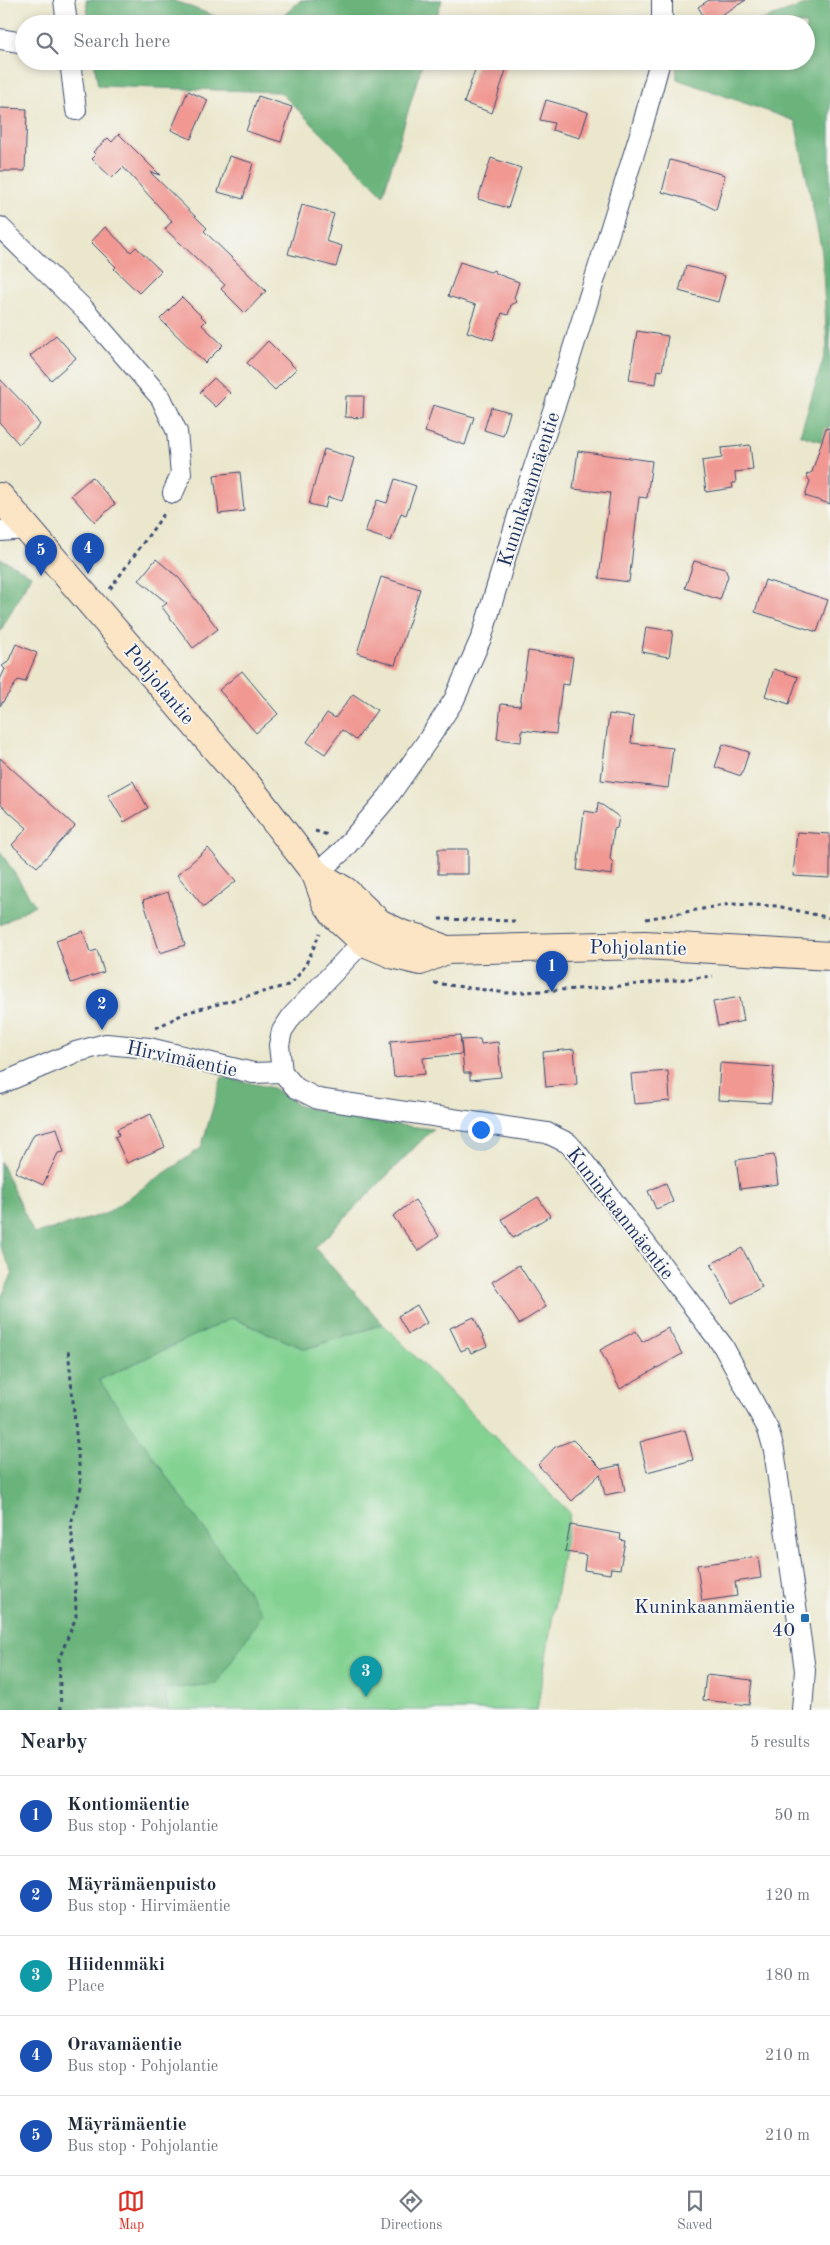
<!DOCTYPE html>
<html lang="en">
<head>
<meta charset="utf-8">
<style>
  :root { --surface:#fff; --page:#f6f6f7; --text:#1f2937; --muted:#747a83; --line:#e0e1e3; --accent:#d93025 }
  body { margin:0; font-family:"Old Standard TT",serif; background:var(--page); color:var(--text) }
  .you { position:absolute; left:480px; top:1129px; width:18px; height:18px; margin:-12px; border:4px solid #fff; border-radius:50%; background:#1a73e8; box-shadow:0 0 0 8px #1a73e833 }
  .badge { display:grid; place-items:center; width:32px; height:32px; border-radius:50%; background:var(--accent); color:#fff; font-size:16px; font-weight:700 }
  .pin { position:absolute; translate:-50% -41px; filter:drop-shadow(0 1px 2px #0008) }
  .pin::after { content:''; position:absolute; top:26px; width:18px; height:15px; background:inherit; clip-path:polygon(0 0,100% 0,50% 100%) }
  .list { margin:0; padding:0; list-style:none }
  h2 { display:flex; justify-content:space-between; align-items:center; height:65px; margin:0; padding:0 20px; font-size:21px }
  h2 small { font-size:16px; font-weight:400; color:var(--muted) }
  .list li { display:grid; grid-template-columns:32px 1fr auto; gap:15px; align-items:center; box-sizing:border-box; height:80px; padding:0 20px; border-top:1px solid var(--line) }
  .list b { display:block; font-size:19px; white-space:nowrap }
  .list p { margin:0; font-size:16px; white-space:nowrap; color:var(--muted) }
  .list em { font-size:16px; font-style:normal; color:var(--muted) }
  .icon { flex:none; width:28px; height:28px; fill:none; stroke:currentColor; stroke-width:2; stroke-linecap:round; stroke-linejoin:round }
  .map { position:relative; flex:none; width:830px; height:1710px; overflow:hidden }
  .search { position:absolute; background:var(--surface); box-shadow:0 2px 8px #0003; left:15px; right:15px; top:15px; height:55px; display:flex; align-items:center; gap:12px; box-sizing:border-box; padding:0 18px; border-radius:28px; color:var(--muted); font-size:19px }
  .sheet { height:465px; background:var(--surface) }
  nav { display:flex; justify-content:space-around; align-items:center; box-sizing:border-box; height:70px; border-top:1px solid var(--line); background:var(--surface); font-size:14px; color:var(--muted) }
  nav a { display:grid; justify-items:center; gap:2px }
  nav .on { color:var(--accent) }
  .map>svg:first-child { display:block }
  .green { fill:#83d292; stroke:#4f8078 }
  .forest { fill:#6ab47c; stroke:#42726d }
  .building { fill:#f19893 }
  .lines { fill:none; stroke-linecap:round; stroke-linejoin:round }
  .street-casing { stroke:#3a4b6f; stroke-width:22 }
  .secondary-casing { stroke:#3a4b6f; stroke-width:30 }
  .path { stroke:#3a4b6f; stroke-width:3; stroke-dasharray:4 4; stroke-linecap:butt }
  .street { stroke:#fff; stroke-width:20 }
  .secondary { stroke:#fce5c4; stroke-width:28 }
  .poi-dot { fill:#1f6fb2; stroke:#f6f6f2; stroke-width:2 }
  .labels { text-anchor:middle; stroke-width:4; stroke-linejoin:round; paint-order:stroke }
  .street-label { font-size:20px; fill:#1b2f5e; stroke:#f6f6f2 }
  .poi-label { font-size:20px; fill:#1b2f5e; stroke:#f6f6f2; text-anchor:end }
</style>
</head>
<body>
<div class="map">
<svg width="830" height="1710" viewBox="0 0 830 1710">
  <rect width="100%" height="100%" fill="#f6f6f2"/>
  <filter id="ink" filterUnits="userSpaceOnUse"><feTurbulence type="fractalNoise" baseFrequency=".02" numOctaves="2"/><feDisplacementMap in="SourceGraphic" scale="10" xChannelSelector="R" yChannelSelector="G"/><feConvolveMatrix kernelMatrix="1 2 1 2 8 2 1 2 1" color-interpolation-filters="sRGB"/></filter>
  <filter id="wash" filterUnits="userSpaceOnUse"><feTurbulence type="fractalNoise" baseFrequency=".0096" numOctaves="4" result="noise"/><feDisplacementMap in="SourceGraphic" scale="20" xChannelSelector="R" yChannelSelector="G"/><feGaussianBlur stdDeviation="1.12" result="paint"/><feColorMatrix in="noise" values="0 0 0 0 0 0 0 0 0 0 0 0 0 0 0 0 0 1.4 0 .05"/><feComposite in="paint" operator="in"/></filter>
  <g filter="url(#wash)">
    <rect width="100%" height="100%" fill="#ebe7cd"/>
    <polygon class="green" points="232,1318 305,1349 383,1324 570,1513 537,1710 168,1710 99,1380"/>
    <g class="forest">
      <polygon points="86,0 172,0 236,24 89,24"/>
      <polygon points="301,0 442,0 434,24 274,24"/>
      <polygon points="820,0 830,0 830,444 800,435 827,347 822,252 795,121 677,79 676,61 806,61 806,24 750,24"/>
      <polygon points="94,61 423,61 383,195 280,92 98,86"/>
      <polygon points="0,558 31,575 0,632"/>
      <polygon points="0,851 35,905 0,925"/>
      <polygon points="222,1077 273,1088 299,1106 356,1120 433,1129 315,1248 383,1324 305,1349 232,1318 99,1380 263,1613 217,1684 164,1689 168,1710 0,1710 0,1300 13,1273 0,1246 0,1161 34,1234 105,1214 201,1148"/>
    </g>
    <g id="blocks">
      <g class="building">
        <polygon points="709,0 746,0 708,23 698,7"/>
        <polygon points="478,61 509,61 492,113 464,103"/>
        <polygon points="188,91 208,100 191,139 171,130"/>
        <polygon points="258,96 292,107 281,142 246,131"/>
        <polygon points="546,100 588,112 580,138 552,130 554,123 540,120"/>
        <polygon points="0,108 27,109 25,171 0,171"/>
        <polygon points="119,134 160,175 150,172 207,228 204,231 266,291 245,313 221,289 225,285 165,229 172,221 123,167 112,178 92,159 96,155 93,152 108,138 112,142"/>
        <polygon points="229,156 253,163 243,199 218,192"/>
        <polygon points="491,158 521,168 508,208 478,199"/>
        <polygon points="670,160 725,175 716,210 704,204 662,192"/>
        <polygon points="302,205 334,214 326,241 342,246 336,267 288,254"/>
        <polygon points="105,227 131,252 136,247 161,271 139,293 114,269 116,267 91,242"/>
        <polygon points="460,262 490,272 494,270 497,274 519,282 514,298 517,302 511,305 508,315 502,313 493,340 467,332 476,305 448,296"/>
        <polygon points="686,266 725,276 718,302 679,291"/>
        <polygon points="182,297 206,321 202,325 223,345 205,363 160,319"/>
        <polygon points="637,331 668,336 662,371 658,370 656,384 629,380"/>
        <polygon points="56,335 76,358 51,380 30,356"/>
        <polygon points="268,341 296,369 275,390 247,363"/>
        <polygon points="214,378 230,393 216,407 200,392"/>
        <polygon points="0,379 27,407 40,425 19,444 0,423"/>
        <polygon points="346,396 364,396 363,418 345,417"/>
        <polygon points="433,405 474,417 465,445 425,432"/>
        <polygon points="491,407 510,412 503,436 484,430"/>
        <polygon points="826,428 830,429 830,504 805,496 810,481 806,475 812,472"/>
        <polygon points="750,445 753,470 735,472 736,483 732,483 733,488 706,492 702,461 722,458 721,448"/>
        <polygon points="324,449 354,458 342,501 328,497 325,508 309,504"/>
        <polygon points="578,451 652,461 647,498 639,497 629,582 599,578 610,493 573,489"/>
        <polygon points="240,472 244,511 219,514 214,475"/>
        <polygon points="92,477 115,504 95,522 71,495"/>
        <polygon points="395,479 416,486 406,515 401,513 391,541 365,532 377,500 387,503"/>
        <polygon points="156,559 179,578 218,629 193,648 162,607 167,603 139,580"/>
        <polygon points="694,561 725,569 728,576 720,600 685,588"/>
        <polygon points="381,577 420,589 395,665 357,653"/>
        <polygon points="765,580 828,600 817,632 755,612"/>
        <polygon points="646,627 673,631 669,657 642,652"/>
        <polygon points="16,644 37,653 25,682 18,680 0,706 0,680 5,669 2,666 8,662"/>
        <polygon points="528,651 573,657 569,685 562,684 556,734 522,730 521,742 497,739 501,704 520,706"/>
        <polygon points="774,669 798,677 789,704 765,696"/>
        <polygon points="242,671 278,714 256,733 219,690"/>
        <polygon points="353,694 377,710 356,740 342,730 325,754 307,742 327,713 335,718"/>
        <polygon points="609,714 634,717 631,743 673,748 668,788 601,780"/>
        <polygon points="723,744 749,752 741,776 715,767"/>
        <polygon points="0,758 75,826 37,867 12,845 27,828 0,804"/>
        <polygon points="133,781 148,808 124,822 108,795"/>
        <polygon points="598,802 619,817 617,828 614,829 610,859 613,862 612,875 577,870 584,811 597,813"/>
        <polygon points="797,832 830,834 830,878 793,876"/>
        <polygon points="208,848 236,881 204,907 177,875"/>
        <rect x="438" y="849" width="30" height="25"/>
        <polygon points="168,892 185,945 160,953 143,900"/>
        <polygon points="83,931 90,952 97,950 104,972 71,983 56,940"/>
        <polygon points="740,997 744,1021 718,1026 713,1002"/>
        <polygon points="460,1035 462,1054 423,1058 425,1074 394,1077 390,1041"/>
        <polygon points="480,1039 481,1044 498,1042 501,1077 470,1080 470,1073 464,1073 461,1040"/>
        <polygon points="574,1049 577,1084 546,1087 543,1052"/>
        <polygon points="720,1063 774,1067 771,1103 718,1100"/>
        <polygon points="668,1071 670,1101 634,1104 631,1074"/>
        <polygon points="151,1114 165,1147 127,1163 115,1137 119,1135 117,1129"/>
        <polygon points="57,1128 64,1152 58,1153 43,1185 15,1172 34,1134"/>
        <polygon points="774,1155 778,1184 740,1189 736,1160"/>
        <polygon points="666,1183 673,1202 656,1209 648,1191"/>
        <polygon points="538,1197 550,1216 513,1238 502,1219"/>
        <polygon points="415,1200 439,1236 418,1251 393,1216"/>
        <polygon points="742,1248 762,1287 732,1303 711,1264"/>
        <polygon points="519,1265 546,1307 519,1324 492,1282"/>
        <polygon points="417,1305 427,1323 408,1334 398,1316"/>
        <polygon points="474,1317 487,1346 471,1353 468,1348 461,1351 450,1328"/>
        <polygon points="668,1328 682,1354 620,1389 600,1350 636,1331 642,1342"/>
        <polygon points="685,1430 693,1460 647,1472 640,1442"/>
        <polygon points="573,1440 602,1469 620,1465 625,1491 605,1495 600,1474 572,1501 538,1465 555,1447"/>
        <polygon points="570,1525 621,1534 620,1540 625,1541 620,1569 611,1568 610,1574 584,1570 586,1555 565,1552"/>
        <polygon points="758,1557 761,1578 735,1582 737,1596 702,1601 697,1565"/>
        <polygon points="706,1675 752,1680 749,1705 703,1700"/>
      </g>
    </g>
  </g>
  <g filter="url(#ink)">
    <use href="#blocks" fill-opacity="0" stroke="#3a4b6f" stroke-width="1"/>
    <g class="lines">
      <g class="street-casing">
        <g id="street">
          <polyline points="64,0 67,24"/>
          <polyline points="662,24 662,0"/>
          <polyline points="0,39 24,43"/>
          <polyline points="70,61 76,110"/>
          <polyline points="0,227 84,309 161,398 177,432 181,474 173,493"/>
          <polyline points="0,531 27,529"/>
          <polyline points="316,874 342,851 388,797 428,740 454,700 482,636 520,509 560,390 641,131 660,61"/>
          <polyline points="372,932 292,1016 282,1031 279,1045 282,1072 296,1088 318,1099 547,1133 568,1143 577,1153 723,1346 768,1429 774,1450 805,1670 802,1710"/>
          <polyline points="0,1084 76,1052 106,1044 149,1048 253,1073 282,1072"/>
        </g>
      </g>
      <g class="secondary-casing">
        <g id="secondary">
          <polyline points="0,497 248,786 316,874 326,902 335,915 364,942 395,955 420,961 446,950 645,945 830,956"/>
          <polyline points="316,874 345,891 379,923 401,934 421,939 446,950"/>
        </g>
      </g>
      <g class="path">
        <polyline points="110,589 166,511"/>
        <polyline points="315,831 328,835"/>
        <polyline points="439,919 515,921"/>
        <polyline points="646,919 730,904 777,906 830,918"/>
        <polyline points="434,983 507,993 611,987 713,976"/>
        <path d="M156,1028L185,1013L288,985C305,973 311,952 320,933"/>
        <polyline points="61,1710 59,1659 76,1617 75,1572 71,1524 81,1487 68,1348"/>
      </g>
      <use href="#street" class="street"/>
      <use href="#secondary" class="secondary"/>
    </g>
  </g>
  <rect class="poi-dot" x="800" y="1613" width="10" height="10" rx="2.5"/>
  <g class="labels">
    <g class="street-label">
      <text transform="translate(528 489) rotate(-72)" y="7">Kuninkaanmäentie</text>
      <text transform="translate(160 684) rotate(50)" y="7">Pohjolantie</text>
      <text transform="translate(638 947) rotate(1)" y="7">Pohjolantie</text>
      <text transform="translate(182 1058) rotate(12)" y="7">Hirvimäentie</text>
      <text transform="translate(621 1213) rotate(52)" y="7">Kuninkaanmäentie</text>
    </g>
    <g class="poi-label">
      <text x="795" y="1613">Kuninkaanmäentie<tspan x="795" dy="23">40</tspan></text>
    </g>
  </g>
</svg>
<div class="you"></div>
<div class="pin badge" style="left:552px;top:992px;background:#1a4fb4">1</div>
<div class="pin badge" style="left:102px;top:1030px;background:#1a4fb4">2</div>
<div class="pin badge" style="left:366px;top:1697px;background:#0f9aa8">3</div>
<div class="pin badge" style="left:88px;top:574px;background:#1a4fb4">4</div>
<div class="pin badge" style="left:41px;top:576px;background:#1a4fb4">5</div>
<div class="search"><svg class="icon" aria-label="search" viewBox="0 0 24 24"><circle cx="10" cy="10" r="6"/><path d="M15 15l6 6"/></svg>Search here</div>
</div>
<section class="sheet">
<h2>Nearby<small>5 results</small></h2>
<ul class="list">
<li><span class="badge" style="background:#1a4fb4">1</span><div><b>Kontiomäentie</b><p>Bus stop · Pohjolantie</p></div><em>50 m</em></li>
<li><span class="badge" style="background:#1a4fb4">2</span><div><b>Mäyrämäenpuisto</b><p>Bus stop · Hirvimäentie</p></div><em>120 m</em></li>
<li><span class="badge" style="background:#0f9aa8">3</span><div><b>Hiidenmäki</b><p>Place</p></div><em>180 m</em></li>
<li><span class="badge" style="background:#1a4fb4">4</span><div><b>Oravamäentie</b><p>Bus stop · Pohjolantie</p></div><em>210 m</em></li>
<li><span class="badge" style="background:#1a4fb4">5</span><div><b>Mäyrämäentie</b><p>Bus stop · Pohjolantie</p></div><em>210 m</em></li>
</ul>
</section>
<nav>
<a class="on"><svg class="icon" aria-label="map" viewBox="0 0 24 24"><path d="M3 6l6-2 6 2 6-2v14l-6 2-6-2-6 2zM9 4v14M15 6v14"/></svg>Map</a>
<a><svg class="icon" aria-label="directions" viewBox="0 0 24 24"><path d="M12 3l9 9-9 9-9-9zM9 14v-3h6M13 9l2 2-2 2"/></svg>Directions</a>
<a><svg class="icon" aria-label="saved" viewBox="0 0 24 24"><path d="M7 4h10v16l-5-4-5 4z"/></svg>Saved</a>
</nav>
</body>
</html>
